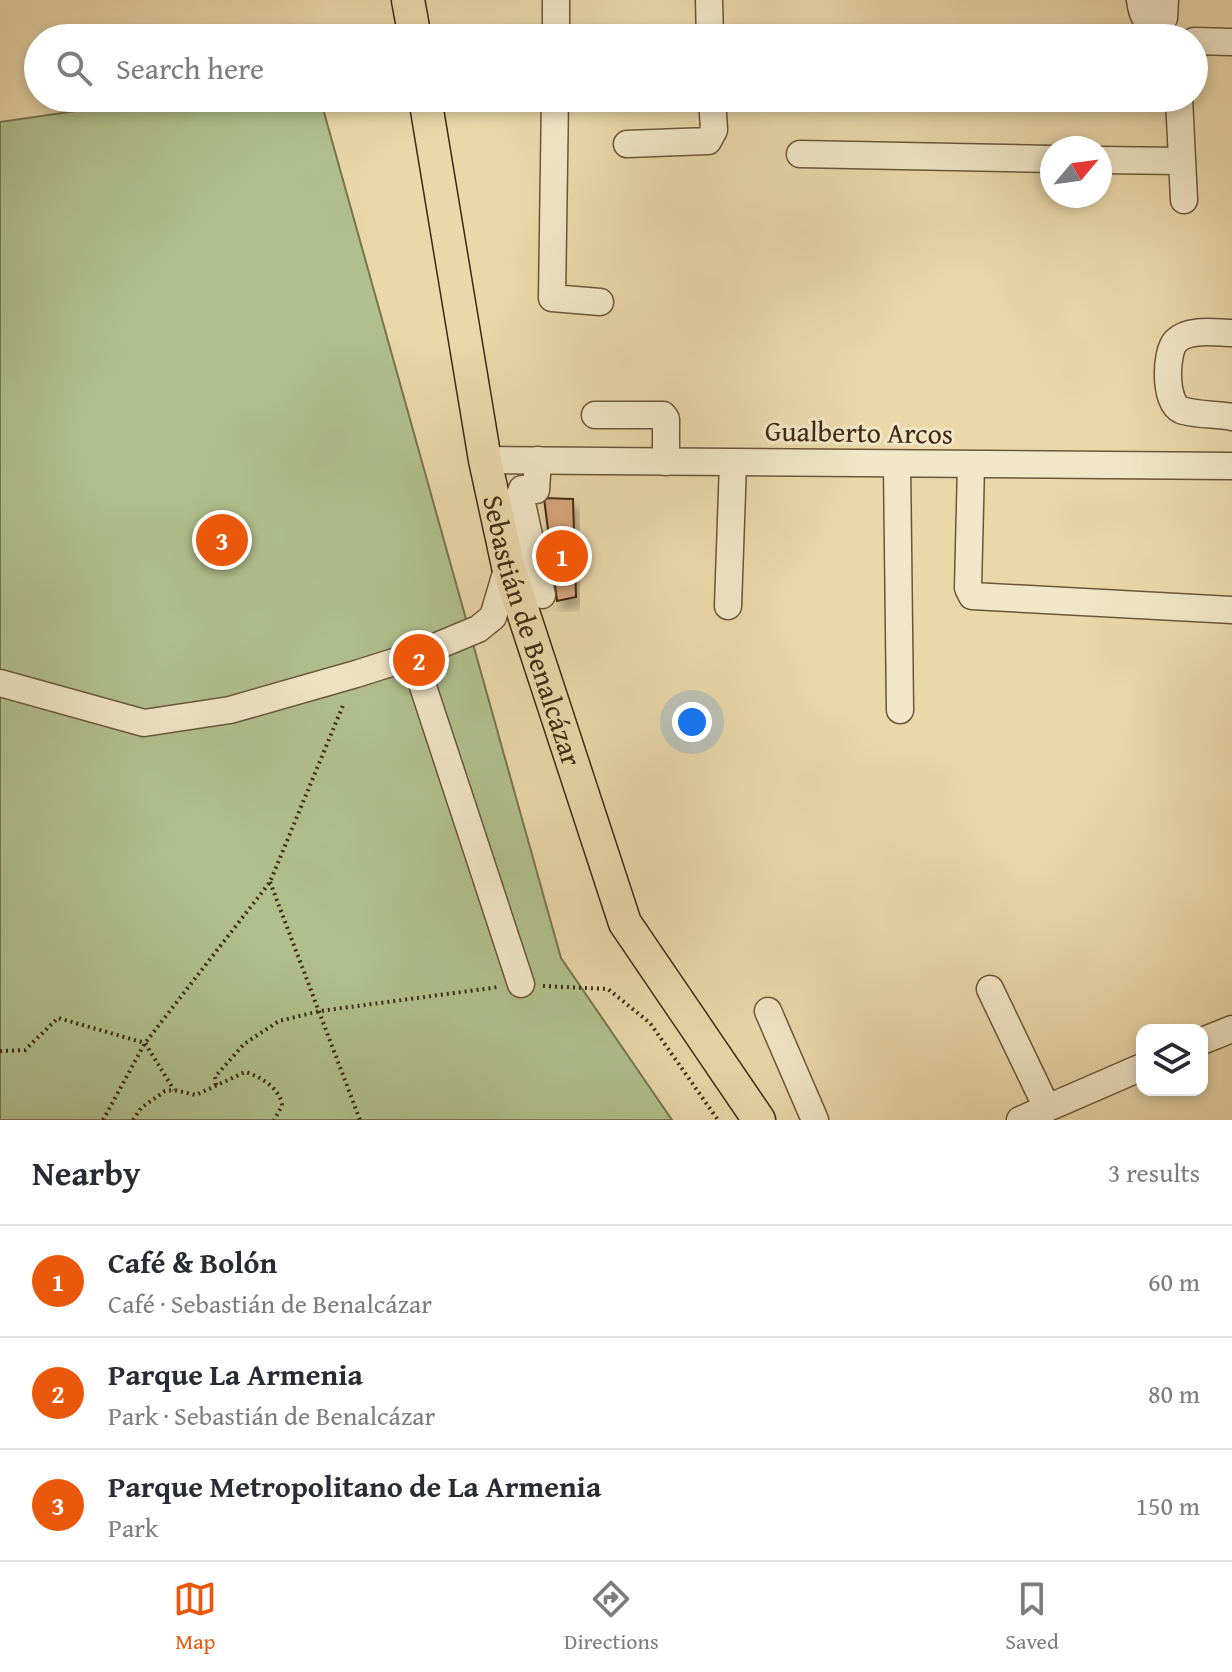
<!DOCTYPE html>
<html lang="en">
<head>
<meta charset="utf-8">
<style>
  :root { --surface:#fff; --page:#f7f7f7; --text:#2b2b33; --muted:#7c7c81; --line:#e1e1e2; --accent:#ea580c }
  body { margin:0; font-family:"Gentium Book Plus",serif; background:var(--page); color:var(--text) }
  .controls { position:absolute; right:24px; bottom:24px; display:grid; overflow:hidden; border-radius:16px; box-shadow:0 4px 12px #0003 }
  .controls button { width:72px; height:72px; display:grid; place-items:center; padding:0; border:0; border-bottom:2px solid var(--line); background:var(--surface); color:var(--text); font:40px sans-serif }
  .compass { position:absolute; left:1040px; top:136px; width:72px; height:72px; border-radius:50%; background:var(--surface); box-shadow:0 4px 12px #0003; rotate:61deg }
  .you { position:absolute; left:692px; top:722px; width:28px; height:28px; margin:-20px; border:6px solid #fff; border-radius:50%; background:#1a73e8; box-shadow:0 0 0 12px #1a73e833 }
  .badge { display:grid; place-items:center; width:52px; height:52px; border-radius:50%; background:var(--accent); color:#fff; font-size:26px; font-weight:700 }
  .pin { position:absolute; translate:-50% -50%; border:4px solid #fff; box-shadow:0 2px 8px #0006 }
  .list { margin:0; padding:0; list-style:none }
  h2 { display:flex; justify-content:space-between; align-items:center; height:104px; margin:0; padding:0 32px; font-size:34px }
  h2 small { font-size:26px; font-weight:400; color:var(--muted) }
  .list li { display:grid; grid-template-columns:52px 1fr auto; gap:24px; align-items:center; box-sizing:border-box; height:112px; padding:0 32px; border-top:2px solid var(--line) }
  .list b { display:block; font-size:30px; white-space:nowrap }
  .list p { margin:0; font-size:26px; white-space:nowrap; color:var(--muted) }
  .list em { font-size:26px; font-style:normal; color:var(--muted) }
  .icon { flex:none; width:44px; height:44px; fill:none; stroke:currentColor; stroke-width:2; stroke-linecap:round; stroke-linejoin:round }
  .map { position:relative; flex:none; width:1232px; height:1120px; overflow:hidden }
  .search { position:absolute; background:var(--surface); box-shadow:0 4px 12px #0003; left:24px; right:24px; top:24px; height:88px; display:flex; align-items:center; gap:20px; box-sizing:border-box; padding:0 28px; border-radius:44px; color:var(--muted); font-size:30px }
  .sheet { height:440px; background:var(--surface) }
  nav { display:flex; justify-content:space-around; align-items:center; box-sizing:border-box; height:112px; border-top:2px solid var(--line); background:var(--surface); font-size:22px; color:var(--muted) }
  nav a { display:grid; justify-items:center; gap:4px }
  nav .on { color:var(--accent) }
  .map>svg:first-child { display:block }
  .green { fill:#b0c08d; stroke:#787551; stroke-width:2 }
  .building { fill:#d8a67c; stroke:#402a15; stroke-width:2; filter:url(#shadow) }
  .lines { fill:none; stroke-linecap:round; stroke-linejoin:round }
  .minor-casing { stroke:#6a563a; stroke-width:29 }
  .major-casing { stroke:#402a15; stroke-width:35 }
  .path { stroke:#402a15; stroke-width:4; stroke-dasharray:2 4; stroke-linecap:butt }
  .minor { stroke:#f1e6c7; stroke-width:26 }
  .major { stroke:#ead8a9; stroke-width:32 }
  .labels { text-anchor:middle; stroke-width:6; stroke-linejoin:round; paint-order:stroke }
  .street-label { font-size:28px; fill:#402a15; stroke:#f1e6c7 }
</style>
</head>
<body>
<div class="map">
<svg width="1232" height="1120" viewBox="0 0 1232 1120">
  <defs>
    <filter id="shadow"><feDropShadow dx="5" dy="9" stdDeviation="4" flood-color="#0004"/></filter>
  </defs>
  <rect width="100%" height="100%" fill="#ead8a9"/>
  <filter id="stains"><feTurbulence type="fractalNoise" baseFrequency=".0025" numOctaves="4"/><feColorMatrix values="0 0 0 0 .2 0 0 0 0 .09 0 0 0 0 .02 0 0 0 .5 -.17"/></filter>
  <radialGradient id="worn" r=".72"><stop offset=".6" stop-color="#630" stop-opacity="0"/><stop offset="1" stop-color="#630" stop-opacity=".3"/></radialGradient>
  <polygon class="green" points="165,98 320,98 561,958 672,1120 0,1120 0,122"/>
  <polygon class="building" points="544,498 573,499 576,597 557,601"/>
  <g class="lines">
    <g class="minor-casing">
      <g id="minor">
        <polyline points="709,0 710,38"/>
        <path d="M1140,0C1142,19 1150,27 1165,38"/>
        <polyline points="1154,30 1164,18 1165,0"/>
        <polyline points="556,38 556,0"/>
        <polyline points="1194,41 1232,42"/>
        <polyline points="555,98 552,298 600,302"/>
        <polyline points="1179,98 1184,200"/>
        <polyline points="627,144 708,141 714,130 712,98"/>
        <polyline points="800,154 1052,159"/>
        <polyline points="1100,160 1181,161"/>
        <path d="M1232,333C1216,333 1189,328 1176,341C1165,352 1164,403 1181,410C1194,415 1218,414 1232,417"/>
        <polyline points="595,415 663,415 666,419 666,462"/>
        <polyline points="485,460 1232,466"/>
        <polyline points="538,460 536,490 522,489 520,494 542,595"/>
        <polyline points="897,465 900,710"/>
        <polyline points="971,465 968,588 972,596 1232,610"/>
        <polyline points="728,606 733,463"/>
        <polyline points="413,656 521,984"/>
        <polyline points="0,683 144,723 230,710 356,674 413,656 478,629 493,617 508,566"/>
        <polyline points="990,989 1047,1108"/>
        <polyline points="768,1011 815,1120"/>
        <polyline points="1202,1041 1232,1029"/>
        <polyline points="1020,1120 1142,1067"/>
      </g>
    </g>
    <g class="major-casing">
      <g id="major">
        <polyline points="408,0 415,38"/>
        <path id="s1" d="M425,98L485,460L508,566L625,923L759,1120"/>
      </g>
    </g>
    <g class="path">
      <polyline points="270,882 360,1120"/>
      <polyline points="543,986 608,989 650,1023 718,1120"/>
      <polyline points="0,1051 25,1050 58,1018 145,1043 174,1090"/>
      <polyline points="216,1085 215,1077 244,1044 279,1021 320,1011 499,987"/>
      <polyline points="103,1120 145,1043 270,882 344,703"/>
      <path d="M133,1120L141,1108L165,1091L174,1090L196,1095L245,1072C260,1076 281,1089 282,1106L274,1120"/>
    </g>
    <use href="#minor" class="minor"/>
    <use href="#major" class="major"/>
  </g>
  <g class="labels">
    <g class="street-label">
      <text transform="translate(859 432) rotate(1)" y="10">Gualberto Arcos</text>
      <text dy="10" stroke="none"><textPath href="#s1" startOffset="544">Sebastián de Benalcázar</textPath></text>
    </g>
  </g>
  <rect width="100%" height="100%" filter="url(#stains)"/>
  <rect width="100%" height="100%" fill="url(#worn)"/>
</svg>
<div class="controls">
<button><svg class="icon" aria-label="layers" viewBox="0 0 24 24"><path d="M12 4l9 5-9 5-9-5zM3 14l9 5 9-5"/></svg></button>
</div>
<svg class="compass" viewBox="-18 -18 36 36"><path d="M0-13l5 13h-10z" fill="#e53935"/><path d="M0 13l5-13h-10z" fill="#7c7c81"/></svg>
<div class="you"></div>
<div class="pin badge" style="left:562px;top:556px">1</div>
<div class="pin badge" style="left:419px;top:660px">2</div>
<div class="pin badge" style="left:222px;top:540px">3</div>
<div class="search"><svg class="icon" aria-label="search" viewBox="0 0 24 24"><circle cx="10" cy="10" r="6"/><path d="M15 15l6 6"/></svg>Search here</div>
</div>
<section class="sheet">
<h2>Nearby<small>3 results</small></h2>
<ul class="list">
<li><span class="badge">1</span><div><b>Café &amp; Bolón</b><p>Café · Sebastián de Benalcázar</p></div><em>60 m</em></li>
<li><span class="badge">2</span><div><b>Parque La Armenia</b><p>Park · Sebastián de Benalcázar</p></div><em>80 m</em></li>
<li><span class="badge">3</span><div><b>Parque Metropolitano de La Armenia</b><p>Park</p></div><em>150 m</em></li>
</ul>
</section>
<nav>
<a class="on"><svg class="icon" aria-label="map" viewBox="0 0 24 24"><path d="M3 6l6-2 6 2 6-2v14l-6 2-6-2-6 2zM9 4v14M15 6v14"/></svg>Map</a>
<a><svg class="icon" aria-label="directions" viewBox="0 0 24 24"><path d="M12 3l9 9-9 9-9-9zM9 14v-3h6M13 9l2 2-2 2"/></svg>Directions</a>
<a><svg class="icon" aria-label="saved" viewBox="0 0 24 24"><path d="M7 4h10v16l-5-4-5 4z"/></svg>Saved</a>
</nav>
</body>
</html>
